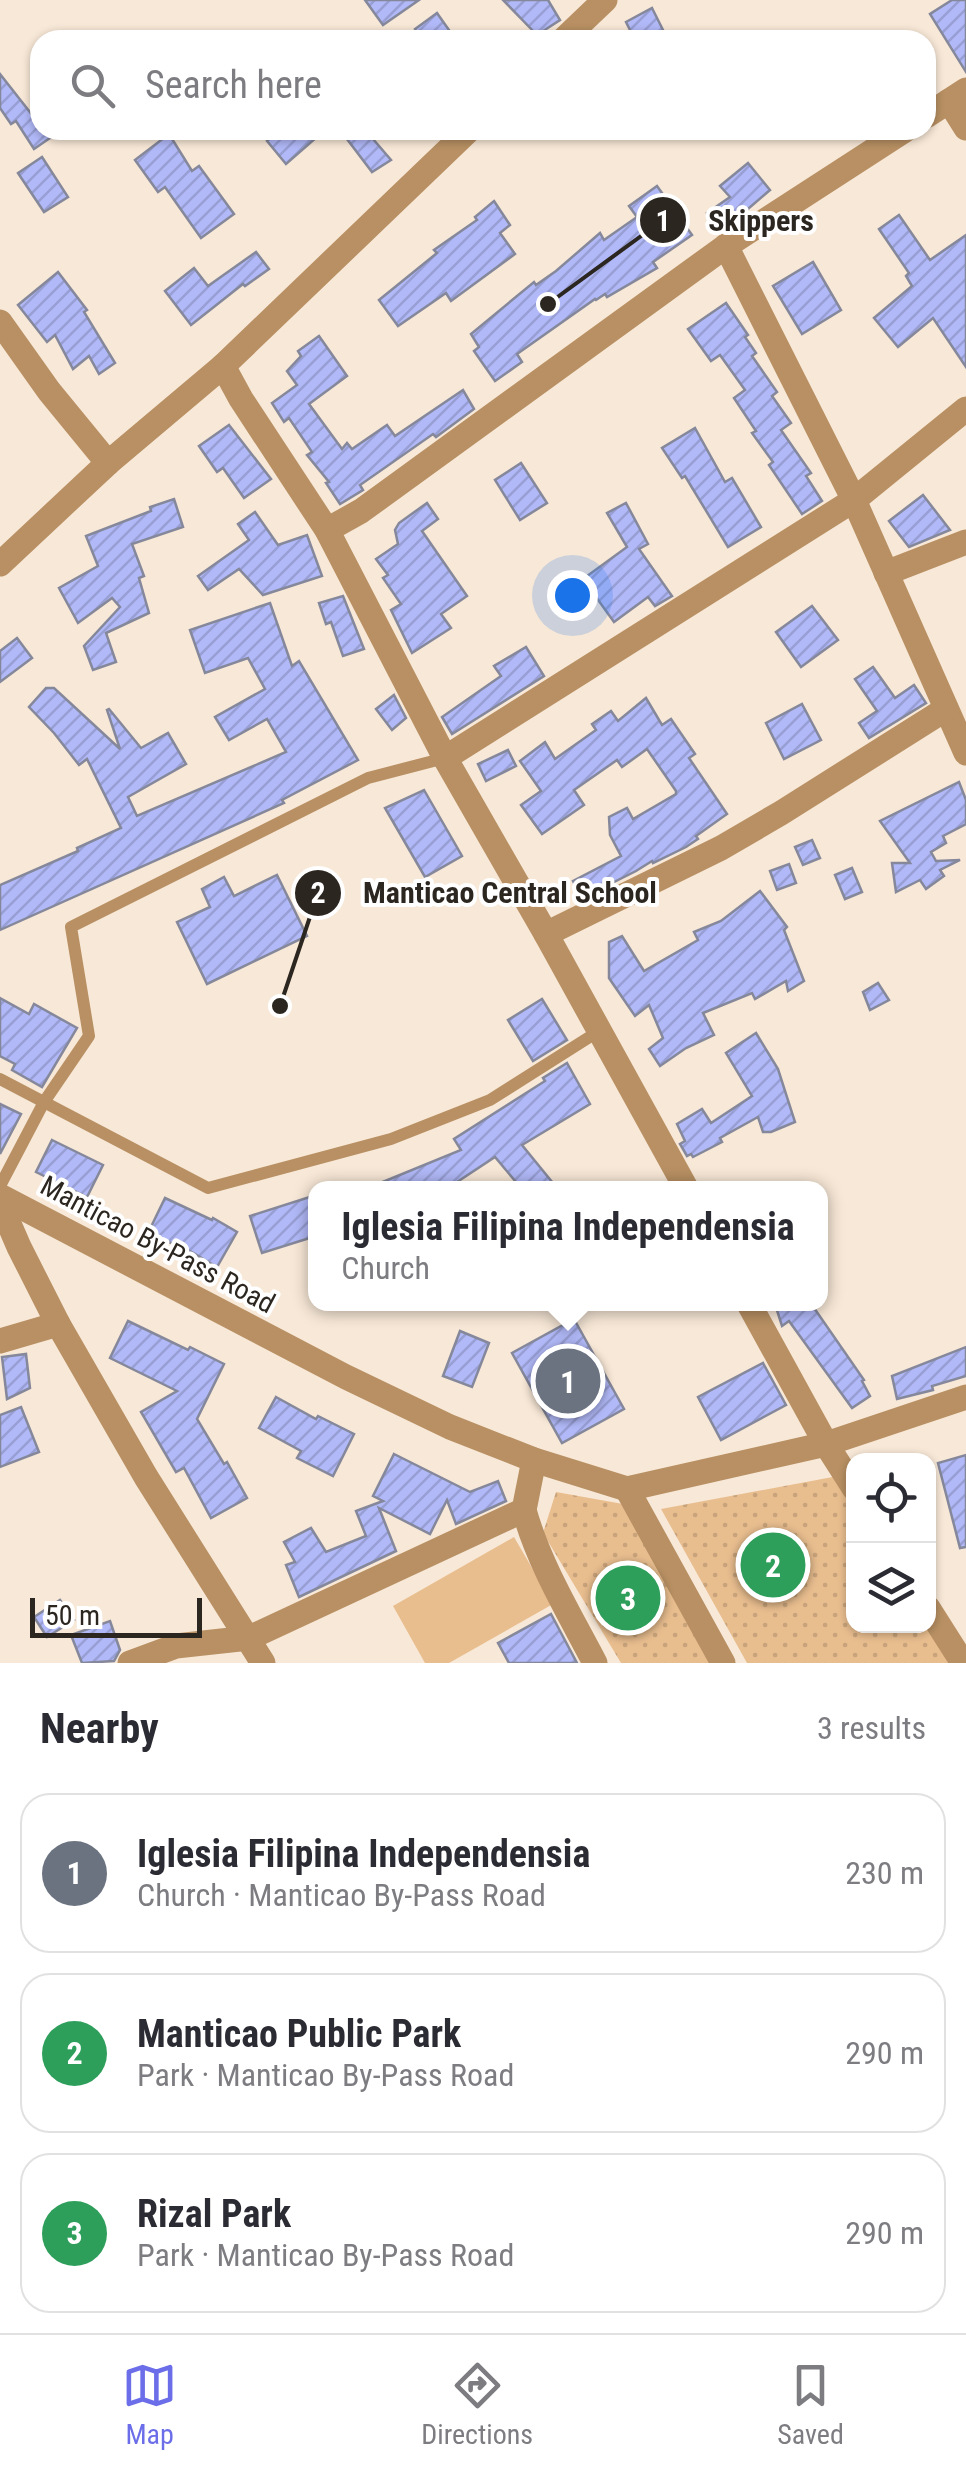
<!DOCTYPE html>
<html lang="en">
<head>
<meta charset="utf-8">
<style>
  :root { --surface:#fff; --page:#f2f2f3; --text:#2b2b33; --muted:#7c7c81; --line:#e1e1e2; --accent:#6b6ee8 }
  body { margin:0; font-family:"Roboto Condensed",sans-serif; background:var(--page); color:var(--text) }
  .controls { position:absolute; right:30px; bottom:30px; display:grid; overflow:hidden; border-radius:20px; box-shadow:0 2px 8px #0004 }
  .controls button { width:90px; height:90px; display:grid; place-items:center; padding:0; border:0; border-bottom:2px solid var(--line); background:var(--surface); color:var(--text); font:50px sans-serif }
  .scale { position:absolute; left:30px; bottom:25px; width:172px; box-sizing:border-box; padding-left:10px; border:5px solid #2c2620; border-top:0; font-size:28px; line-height:35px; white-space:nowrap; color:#2c2620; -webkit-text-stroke:8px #fff; paint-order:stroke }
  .you { position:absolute; left:572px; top:595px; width:35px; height:35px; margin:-25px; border:8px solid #fff; border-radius:50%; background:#1a73e8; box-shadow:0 0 0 15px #1a73e833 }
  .badge { display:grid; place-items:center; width:65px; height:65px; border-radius:50%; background:var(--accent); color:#fff; font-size:32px; font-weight:700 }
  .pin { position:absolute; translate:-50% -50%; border:5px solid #fff; box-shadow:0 2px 10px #0006 }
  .popup { position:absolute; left:308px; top:1181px; width:520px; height:130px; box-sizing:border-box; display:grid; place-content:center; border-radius:20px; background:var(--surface); filter:drop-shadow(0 2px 8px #0005); font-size:32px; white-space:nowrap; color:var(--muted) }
  .popup b { font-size:38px; color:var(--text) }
  .popup::after { content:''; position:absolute; left:50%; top:100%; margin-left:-20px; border:20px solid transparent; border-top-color:var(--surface) }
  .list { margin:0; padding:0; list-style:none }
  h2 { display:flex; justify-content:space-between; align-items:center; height:130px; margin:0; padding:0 40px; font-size:42px }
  h2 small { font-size:32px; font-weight:400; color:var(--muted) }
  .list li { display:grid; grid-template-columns:65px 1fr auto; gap:30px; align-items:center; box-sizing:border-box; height:160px; margin:0 20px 20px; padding:0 20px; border:2px solid var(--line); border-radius:30px }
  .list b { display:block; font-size:38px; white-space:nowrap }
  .list p { margin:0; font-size:32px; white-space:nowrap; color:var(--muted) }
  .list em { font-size:32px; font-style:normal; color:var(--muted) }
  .icon { flex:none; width:55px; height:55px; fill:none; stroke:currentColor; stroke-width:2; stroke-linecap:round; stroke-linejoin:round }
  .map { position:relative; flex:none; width:966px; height:1663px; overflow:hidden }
  .search { position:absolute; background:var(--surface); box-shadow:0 2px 8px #0004; left:30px; right:30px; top:30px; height:110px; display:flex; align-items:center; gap:25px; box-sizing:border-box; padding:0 35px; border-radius:30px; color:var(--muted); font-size:38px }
  .sheet { height:670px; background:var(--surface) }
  nav { display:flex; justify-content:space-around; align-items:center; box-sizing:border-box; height:140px; border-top:2px solid var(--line); background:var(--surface); font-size:28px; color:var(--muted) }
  nav a { display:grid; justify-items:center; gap:5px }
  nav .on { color:var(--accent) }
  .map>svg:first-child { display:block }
  .grass { fill:#e9be8f }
  .park { fill:url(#park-dots) }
  .building { fill:url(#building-hatch); stroke:#85889b; stroke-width:2.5 }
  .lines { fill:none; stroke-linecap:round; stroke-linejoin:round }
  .service { stroke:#b89063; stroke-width:12 }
  .minor { stroke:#b89063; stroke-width:25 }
  .tertiary { stroke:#b89063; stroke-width:25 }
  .labels { text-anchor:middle; stroke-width:8; stroke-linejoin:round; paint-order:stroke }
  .street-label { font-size:28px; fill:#2c2620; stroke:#fff }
  .leader { fill:none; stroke:#2c2620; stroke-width:4 }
  .callout-dot { fill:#2c2620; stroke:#fff; stroke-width:4 }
  .mark-label { font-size:30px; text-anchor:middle; font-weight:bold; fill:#fff }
  .callout-label { font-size:30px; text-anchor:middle; font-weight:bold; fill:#2c2620; stroke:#fff; stroke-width:8; stroke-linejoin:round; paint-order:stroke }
</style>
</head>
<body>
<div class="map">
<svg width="966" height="1663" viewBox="0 0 966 1663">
  <defs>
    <pattern id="park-dots" width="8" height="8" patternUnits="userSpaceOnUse" patternTransform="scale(2.5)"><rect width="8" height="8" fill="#e9be8f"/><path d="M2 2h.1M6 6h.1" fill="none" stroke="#c8a37b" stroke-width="1.8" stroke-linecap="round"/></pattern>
    <pattern id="building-hatch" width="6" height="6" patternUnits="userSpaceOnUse" patternTransform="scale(2.5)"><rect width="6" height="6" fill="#b1b9f8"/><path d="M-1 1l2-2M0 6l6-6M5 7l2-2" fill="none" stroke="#989fd4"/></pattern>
  </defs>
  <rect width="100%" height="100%" fill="#f8e8d7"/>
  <polygon class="grass" points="514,1537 553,1604 449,1663 425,1663 393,1606"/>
  <g class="park">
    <polygon points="838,1476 853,1501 854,1626 928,1626 955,1663 747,1663 661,1509"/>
    <polygon points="556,1492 623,1504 710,1663 621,1663 543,1533"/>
  </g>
  <g class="building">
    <polygon points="365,0 419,0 383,25"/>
    <polygon points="503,0 548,0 560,20 537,35"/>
    <polygon points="952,0 966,0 966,72 930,14"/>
    <polygon points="652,8 665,34 654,40 635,40 626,22"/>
    <polygon points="437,13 456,40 421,40 415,29"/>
    <polygon points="0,74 40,125 40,130 44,130 50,138 34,149 16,121 11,124 0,108"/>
    <polygon points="280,130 325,130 286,164 267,141"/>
    <polygon points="367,132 391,160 372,172 347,139"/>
    <polygon points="169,134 192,171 199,166 234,214 201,238 165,187 158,192 135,160"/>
    <polygon points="42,157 68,197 44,212 18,173"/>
    <polygon points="748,163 770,190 734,221 719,231 707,213 730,197 720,186"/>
    <polygon points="657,186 692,235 653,262 657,268 607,297 605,294 596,300 595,299 517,354 522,362 495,381 474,351 479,347 471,334 534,282 536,285 556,271 600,233 604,240 637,217 629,206"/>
    <polygon points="494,201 510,225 500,233 515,254 451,301 446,293 398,326 379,300 437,253 434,250 477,220 475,217"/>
    <polygon points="899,215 930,260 966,235 966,367 933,318 898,347 874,318 912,286 906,276 909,273 879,229"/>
    <polygon points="256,252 269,269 245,286 243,284 191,325 165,291 194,268 208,286"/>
    <polygon points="813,262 841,310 802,334 773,286"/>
    <polygon points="58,272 87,310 84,312 115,363 99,374 89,356 73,369 55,335 47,342 18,305"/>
    <polygon points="726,303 748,335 745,337 756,353 752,356 777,392 772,396 791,423 781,430 811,473 806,476 822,501 802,514 769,465 773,462 752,433 756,431 734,398 745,390 720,355 711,361 688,329"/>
    <polygon points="319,336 347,376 309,404 342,449 347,443 352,449 387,425 395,436 463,390 474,409 436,437 433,434 360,485 363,490 340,504 326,483 329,482 307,455 312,452 289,418 284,422 272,403 297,385 287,371 301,356 298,351"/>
    <polygon points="229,425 271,479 244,498 223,468 217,472 199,446"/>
    <polygon points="695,428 725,482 732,478 761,527 728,547 685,476 682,478 662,448"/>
    <polygon points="521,463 547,503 520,520 495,480"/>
    <polygon points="923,495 950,530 909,547 889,521"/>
    <polygon points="174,499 183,527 132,544 144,576 139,578 149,613 106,633 116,662 93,670 84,646 120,607 112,598 78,623 59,588 98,566 86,536 151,511 150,507"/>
    <polygon points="427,503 438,519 422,531 467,596 441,614 451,628 412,653 391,610 401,604 383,578 388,575 376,559 398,544 395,530 399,523"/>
    <polygon points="626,503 648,544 639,549 672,596 655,606 648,597 614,622 583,579 627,547 607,513"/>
    <polygon points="255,512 278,545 307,535 322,576 263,595 239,569 208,590 198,576 249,540 238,524"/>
    <polygon points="343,596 364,649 343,656 331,622 326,624 319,603"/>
    <polygon points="270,603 292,666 299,661 358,760 282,800 284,803 0,930 0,885 78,851 77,848 121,828 87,759 79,765 54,733 29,707 46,688 54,688 120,749 107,710 109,709 141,748 168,733 186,764 128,797 137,816 286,752 267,719 229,740 215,717 265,689 248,658 205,673 190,630"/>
    <polygon points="812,606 838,640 801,667 776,632"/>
    <polygon points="17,638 32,658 0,682 0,651"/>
    <polygon points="526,647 544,676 452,734 442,717 501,676 494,666"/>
    <polygon points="873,667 895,698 914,685 926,703 869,738 859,723 877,711 855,679"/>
    <polygon points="394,695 406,718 392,730 376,709"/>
    <polygon points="646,698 662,725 671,719 695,754 689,758 727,814 696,836 698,839 686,847 653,863 652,861 636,871 582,898 573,881 621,856 610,835 609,817 627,808 633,819 676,794 676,791 647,749 622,767 617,760 574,790 584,805 542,834 521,805 541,791 520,761 545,742 555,759 596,730 592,724 611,711 618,721"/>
    <polygon points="802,704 821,740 784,759 766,723"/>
    <polygon points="508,750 516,766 486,781 478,764"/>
    <polygon points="959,782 966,800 966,824 943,836 946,843 931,852 936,861 960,860 940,870 944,876 926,889 920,880 896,892 892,863 910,863 880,821"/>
    <polygon points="424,790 462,856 425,877 385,808"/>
    <polygon points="812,840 820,858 803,865 795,847"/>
    <polygon points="789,864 796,883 777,890 770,871"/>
    <polygon points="852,868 862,892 845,899 835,875"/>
    <polygon points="277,875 307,936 207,984 177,922 210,907 202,889 224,877 234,896"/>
    <polygon points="760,891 787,927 784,930 804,981 788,991 786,981 755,999 752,993 703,1013 714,1035 686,1048 660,1066 649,1049 663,1038 649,1005 635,1016 609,978 609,942 622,936 644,971 698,940 694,932 721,921"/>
    <polygon points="878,983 889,1000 870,1010 863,992"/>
    <polygon points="0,998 29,1014 34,1004 77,1028 42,1087 12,1070 15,1064 0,1056"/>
    <polygon points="542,999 567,1040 533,1061 508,1020"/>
    <polygon points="756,1033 778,1069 795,1122 771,1132 763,1132 758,1117 720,1138 722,1142 693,1157 691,1154 687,1156 680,1144 685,1141 677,1124 702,1109 711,1123 752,1096 726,1053"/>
    <polygon points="567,1063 590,1104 522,1145 557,1188 521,1188 495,1157 448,1188 368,1188 461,1150 454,1139 545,1081 543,1078"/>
    <polygon points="0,1104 21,1114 0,1154"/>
    <polygon points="52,1140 103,1165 87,1197 36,1172"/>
    <polygon points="316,1195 316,1236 262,1253 250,1216"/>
    <polygon points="165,1198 212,1220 213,1218 237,1232 217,1267 190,1251 148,1233"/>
    <polygon points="775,1304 814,1304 812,1305 864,1380 862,1381 870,1396 852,1408 789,1321 782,1326"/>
    <polygon points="574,1319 624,1409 562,1443 512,1353"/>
    <polygon points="128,1321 188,1350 190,1347 224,1364 197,1419 224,1464 227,1462 247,1498 211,1518 184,1468 176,1472 141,1412 177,1391 110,1358"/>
    <polygon points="460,1331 489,1343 472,1387 443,1376"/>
    <polygon points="966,1347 966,1376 932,1386 933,1390 897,1399 892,1376"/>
    <polygon points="26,1354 30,1388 7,1399 2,1357"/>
    <polygon points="763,1363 786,1405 721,1440 698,1397"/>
    <polygon points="276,1397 316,1419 318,1416 354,1434 333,1476 297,1458 301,1451 259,1428"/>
    <polygon points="21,1407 39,1452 0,1467 0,1415"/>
    <polygon points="394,1454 470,1492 498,1481 506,1501 456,1524 447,1500 430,1534 379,1508 396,1551 299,1597 286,1565 295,1562 284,1542 311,1528 326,1552 366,1536 356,1511 383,1501 373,1496"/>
    <polygon points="966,1455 966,1547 960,1548 938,1463"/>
    <polygon points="60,1600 74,1620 47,1637 34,1617"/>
    <polygon points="551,1614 577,1663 509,1663 498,1643"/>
    <polygon points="110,1621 120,1650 114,1661 82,1663 71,1635"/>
  </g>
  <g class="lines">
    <g class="service">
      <polyline points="0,1079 208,1188 391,1139 490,1100 599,1031"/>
      <polyline points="0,1186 44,1102 89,1036 71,927 368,778 445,758"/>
    </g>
    <g class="minor">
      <polyline points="563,40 605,0"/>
      <polyline points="949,101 966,128"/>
      <polyline points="926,116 966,90"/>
      <polyline points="726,246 854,500 966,753"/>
      <polyline points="0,322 49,391 108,463"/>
      <polyline points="223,366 241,399 327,530 445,758 546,934 686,1188"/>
      <polyline points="327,530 361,511 726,246 905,130"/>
      <polyline points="0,564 108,463 223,366 469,130"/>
      <polyline points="886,573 966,542"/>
      <polyline points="445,758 854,500 966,409"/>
      <polyline points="546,934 721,848 781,813 946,709"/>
      <polyline points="0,1203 19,1247 58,1324 146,1477 263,1663"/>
      <polyline points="749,1304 826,1444 854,1488"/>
      <polyline points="0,1341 58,1324"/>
      <polyline points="627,1489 723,1663"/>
      <path d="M524,1510C539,1564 569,1613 595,1663"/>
      <polyline points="928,1608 963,1663"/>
      <polyline points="130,1663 176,1646 249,1638 524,1510 534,1460"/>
    </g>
    <polyline class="tertiary" points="0,1196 346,1377 450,1427 534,1460 627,1489 826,1444 966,1397"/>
  </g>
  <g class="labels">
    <g class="street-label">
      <text transform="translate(158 1244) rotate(28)" y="10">Manticao By-Pass Road</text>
    </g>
  </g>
  <path class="leader" d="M548 304L663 220M280 1006L318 893"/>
  <g class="callout-dot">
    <circle cx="548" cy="304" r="10"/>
    <circle cx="280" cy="1006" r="10"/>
    <circle cx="663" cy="220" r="25"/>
    <circle cx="318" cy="893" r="25"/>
  </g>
  <g class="mark-label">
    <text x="663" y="231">1</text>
    <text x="318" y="903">2</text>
  </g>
  <g class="callout-label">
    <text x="761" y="231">Skippers</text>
    <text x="510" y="903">Manticao Central School</text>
  </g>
</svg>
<div class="controls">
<button><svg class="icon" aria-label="locate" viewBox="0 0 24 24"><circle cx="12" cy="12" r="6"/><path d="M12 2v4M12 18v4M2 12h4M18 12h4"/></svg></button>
<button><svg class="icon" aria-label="layers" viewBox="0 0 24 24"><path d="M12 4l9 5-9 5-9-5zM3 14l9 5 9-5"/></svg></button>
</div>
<div class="scale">50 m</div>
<div class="you"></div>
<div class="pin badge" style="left:568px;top:1381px;background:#6b7280">1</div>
<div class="popup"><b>Iglesia Filipina Independensia</b>Church</div>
<div class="pin badge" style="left:773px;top:1565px;background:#2e9e5b">2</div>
<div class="pin badge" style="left:628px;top:1598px;background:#2e9e5b">3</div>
<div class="search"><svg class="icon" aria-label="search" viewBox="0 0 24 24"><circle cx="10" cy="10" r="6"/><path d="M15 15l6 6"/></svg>Search here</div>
</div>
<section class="sheet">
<h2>Nearby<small>3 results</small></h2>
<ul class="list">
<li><span class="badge" style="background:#6b7280">1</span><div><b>Iglesia Filipina Independensia</b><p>Church · Manticao By-Pass Road</p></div><em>230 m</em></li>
<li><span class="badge" style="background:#2e9e5b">2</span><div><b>Manticao Public Park</b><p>Park · Manticao By-Pass Road</p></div><em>290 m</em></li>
<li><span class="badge" style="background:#2e9e5b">3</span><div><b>Rizal Park</b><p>Park · Manticao By-Pass Road</p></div><em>290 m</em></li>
</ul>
</section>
<nav>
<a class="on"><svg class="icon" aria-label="map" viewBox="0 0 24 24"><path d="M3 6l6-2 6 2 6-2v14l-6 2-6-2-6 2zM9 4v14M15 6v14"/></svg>Map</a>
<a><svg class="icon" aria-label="directions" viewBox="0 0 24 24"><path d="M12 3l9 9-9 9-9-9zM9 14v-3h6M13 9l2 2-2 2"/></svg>Directions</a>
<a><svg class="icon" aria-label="saved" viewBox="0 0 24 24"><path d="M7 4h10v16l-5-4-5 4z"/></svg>Saved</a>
</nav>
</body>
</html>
